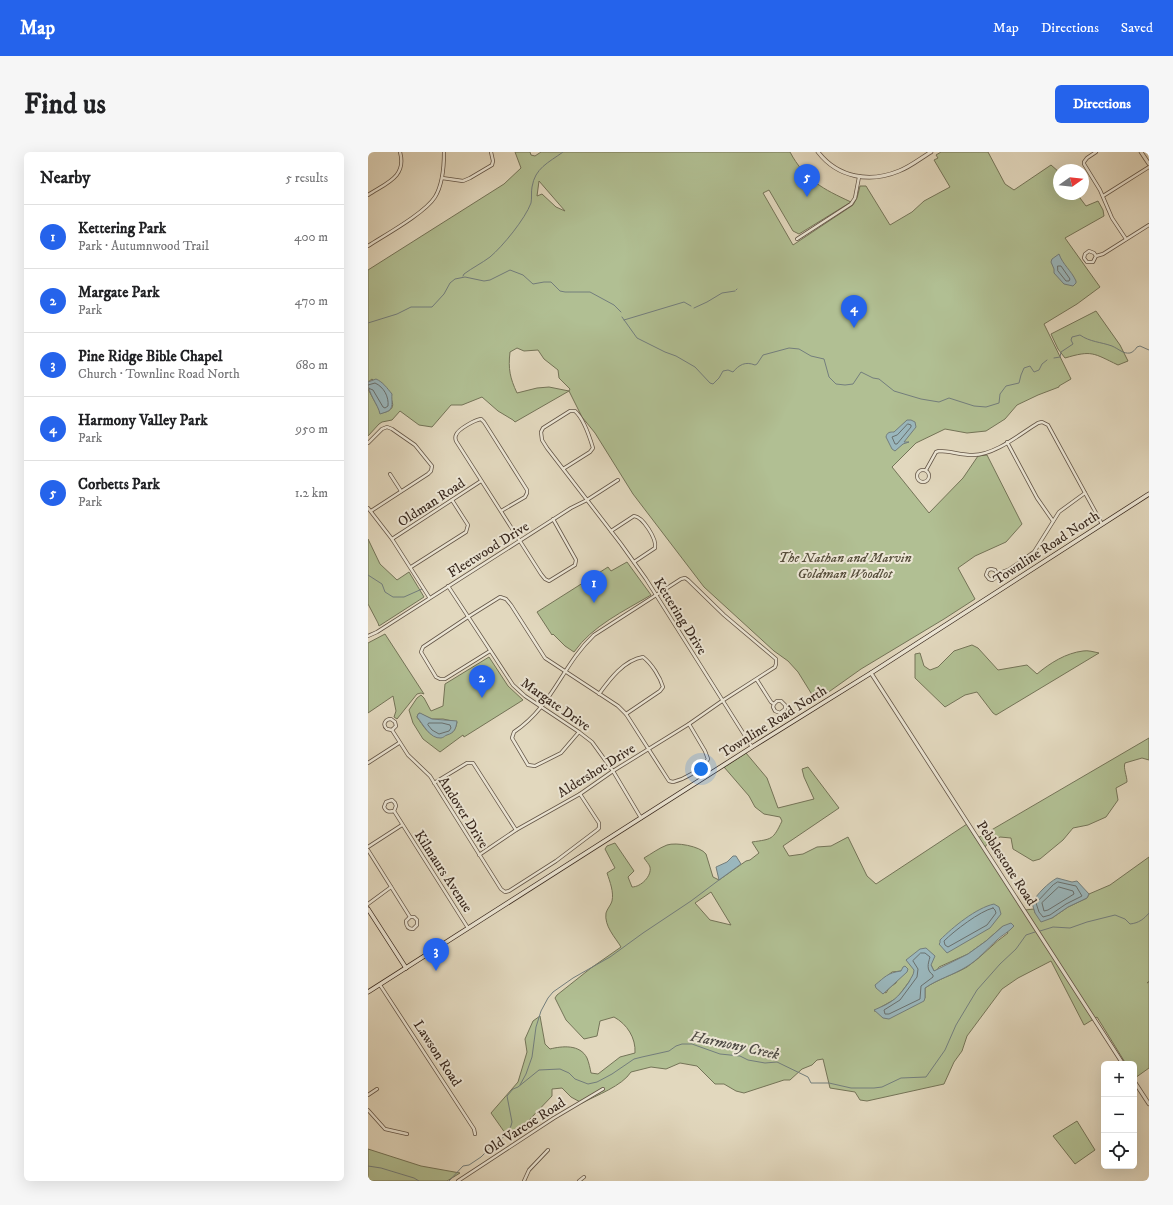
<!DOCTYPE html>
<html lang="en">
<head>
<meta charset="utf-8">
<style>
  :root { --surface:#fff; --page:#f6f6f6; --text:#202124; --muted:#757577; --line:#e0e0e0; --accent:#2563eb }
  body { margin:0; font-family:"IM FELL DW Pica",serif; background:var(--page); color:var(--text) }
  .controls { position:absolute; right:12px; bottom:12px; display:grid; overflow:hidden; border-radius:6px; box-shadow:0 4px 16px #0002 }
  .controls button { width:36px; height:36px; display:grid; place-items:center; padding:0; border:0; border-bottom:1px solid var(--line); background:var(--surface); color:var(--text); font:20px sans-serif }
  .compass { position:absolute; left:685px; top:12px; width:36px; height:36px; border-radius:50%; background:var(--surface); box-shadow:0 4px 16px #0002; rotate:75deg }
  .you { position:absolute; left:333px; top:617px; width:14px; height:14px; margin:-10px; border:3px solid #fff; border-radius:50%; background:#1a73e8; box-shadow:0 0 0 6px #1a73e833 }
  .badge { display:grid; place-items:center; width:26px; height:26px; border-radius:50%; background:var(--accent); color:#fff; font-size:13px; font-weight:700 }
  .pin { position:absolute; translate:-50% -33px; filter:drop-shadow(0 1px 2px #0008) }
  .pin::after { content:''; position:absolute; top:21px; width:14px; height:12px; background:inherit; clip-path:polygon(0 0,100% 0,50% 100%) }
  .list { margin:0; padding:0; list-style:none }
  h2 { display:flex; justify-content:space-between; align-items:center; height:52px; margin:0; padding:0 16px; font-size:17px }
  h2 small { font-size:13px; font-weight:400; color:var(--muted) }
  .list li { display:grid; grid-template-columns:26px 1fr auto; gap:12px; align-items:center; box-sizing:border-box; height:64px; padding:0 16px; border-top:1px solid var(--line) }
  .list b { display:block; font-size:15px; white-space:nowrap }
  .list p { margin:0; font-size:13px; white-space:nowrap; color:var(--muted) }
  .list em { font-size:13px; font-style:normal; color:var(--muted) }
  .icon { flex:none; width:22px; height:22px; fill:none; stroke:currentColor; stroke-width:2; stroke-linecap:round; stroke-linejoin:round }
  .map { position:relative; flex:none; width:781px; height:1029px; overflow:hidden; border-radius:6px }
  header { display:flex; align-items:center; gap:24px; box-sizing:border-box; height:56px; padding:0 20px; background:var(--accent); color:#fff }
  header strong { font-size:19px }
  nav { display:flex; gap:22px; margin-inline-start:auto; font-size:14px }
  .intro { display:flex; align-items:center; justify-content:space-between; box-sizing:border-box; height:96px; padding:0 24px }
  h1 { margin:0; font-size:28px }
  .button { padding:10px 18px; border-radius:6px; background:var(--accent); color:#fff; font-size:14px; font-weight:700 }
  main { display:flex; gap:24px; padding:0 24px }
  aside { flex:1; background:var(--surface); border-radius:6px; box-shadow:0 4px 16px #0002 }
  .map>svg:first-child { display:block }
  .green { fill:#b1bf93; stroke:#747458; fill-rule:evenodd }
  .water { fill:#9ab7bd; stroke:#737e7d }
  .lines { fill:none; stroke-linecap:round; stroke-linejoin:round }
  .shore { stroke:#69706e; stroke-width:1 }
  .stream { stroke:#737e7d; stroke-width:1 }
  .minor-casing { stroke:#625446; stroke-width:4 }
  .tertiary-casing { stroke:#625446; stroke-width:4.5 }
  .secondary-casing { stroke:#38281e; stroke-width:5 }
  .minor { stroke:#ece6d5; stroke-width:2.5 }
  .tertiary { stroke:#ece6d5; stroke-width:3 }
  .secondary { stroke:#ece6d5; stroke-width:3.5 }
  .labels { text-anchor:middle; stroke-width:4; stroke-linejoin:round; paint-order:stroke }
  .street-label { font-size:14px; fill:#38281e; stroke:#ece6d5 }
  .park-label { font-size:14px; font-style:italic; fill:#564e3b; stroke:#ece6d5 }
  .water-label { font-size:15px; font-style:italic; fill:#504c46; stroke:#ece6d5 }
</style>
</head>
<body>
<header>
<strong>Map</strong>
<nav><a>Map</a><a>Directions</a><a>Saved</a></nav>
</header>
<div class="intro"><h1>Find us</h1><a class="button">Directions</a></div>
<main>
<aside>
<h2>Nearby<small>5 results</small></h2>
<ul class="list">
<li><span class="badge">1</span><div><b>Kettering Park</b><p>Park · Autumnwood Trail</p></div><em>400 m</em></li>
<li><span class="badge">2</span><div><b>Margate Park</b><p>Park</p></div><em>470 m</em></li>
<li><span class="badge">3</span><div><b>Pine Ridge Bible Chapel</b><p>Church · Townline Road North</p></div><em>680 m</em></li>
<li><span class="badge">4</span><div><b>Harmony Valley Park</b><p>Park</p></div><em>950 m</em></li>
<li><span class="badge">5</span><div><b>Corbetts Park</b><p>Park</p></div><em>1.2 km</em></li>
</ul>
</aside>
<div class="map">
<svg width="781" height="1029" viewBox="0 0 781 1029">
  <rect width="100%" height="100%" fill="#e2d8be"/>
  <filter id="stains"><feTurbulence type="fractalNoise" baseFrequency=".005" numOctaves="4"/><feColorMatrix values="0 0 0 0 .2 0 0 0 0 .09 0 0 0 0 .02 0 0 0 .5 -.17"/></filter>
  <radialGradient id="worn" r=".72"><stop offset=".6" stop-color="#630" stop-opacity="0"/><stop offset="1" stop-color="#630" stop-opacity=".3"/></radialGradient>
  <g class="green">
    <path d="M147,0H162L163,3L167,4L173,0H422C437,28 455,37 483,50L431,82L425,79L401,38L395,41L425,93L485,53L489,46L492,34H498L522,73L544,60L556,49L582,35L566,8L570,6L568,3L573,0H620L637,32L646,38L683,13L691,20V42H709L718,54L730,49L735,58L736,64L697,86L732,135L709,152L676,172L703,227L691,234V235L670,243L649,253L637,267L618,279L599,281L577,277L548,291L524,315L561,361L595,326L610,304L619,303L654,372L638,390L607,404L590,416L607,447L576,467L493,517L448,549L430,520L420,509L406,499L336,435L265,342L227,281L214,265L201,239L147,270L145,268L130,259L114,245L94,253H83L64,275L51,273L32,259L24,268L14,270L11,272L0,284V237L13,261C40,257 13,235 4,227L0,230V118L136,32L153,16ZM171,29L197,59L188,55L174,42L169,44ZM149,196L156,199L170,198L176,207L190,218L191,226L202,237L201,239L181,235L169,236L149,241C142,226 140,217 142,200Z"/>
    <path d="M728,159L752,193L760,209L750,213C725,201 724,198 697,206L690,197L683,182Z"/>
    <polygon points="0,387 12,412 29,428 41,420 56,445 11,474 10,471 0,452"/>
    <path d="M259,410L283,443C256,459 224,474 206,500L197,494L185,482L184,483L169,460L240,415L243,419Z"/>
    <polygon points="17,482 56,542 53,541 49,542 29,567 26,565 28,559 25,544 0,561 0,491"/>
    <path d="M604,493L610,496L630,518L659,513L669,522C682,511 698,501 715,499C720,498 726,500 731,501L628,563L625,561L609,540L597,543L577,555L547,526V502L552,501L556,514L562,518L570,515L586,499Z"/>
    <path d="M121,505L140,534L155,548L96,585L95,583L72,600L55,587L45,571L41,558L49,546L53,543L56,546L63,559L75,554L77,532ZM51,561L64,567H75L89,570C87,579 86,580 78,583C63,589 57,576 49,565Z"/>
    <path d="M781,586V608L774,606L757,611C755,616 759,624 759,630L748,636L750,648L738,665L720,673L705,676L695,688L672,707L665,709L645,697L643,686L632,685L619,692L616,697L657,758L666,757L667,761L684,766L700,755L719,746L721,742L742,733L781,705V829L779,831L781,830V916L767,926L766,912H758L729,865L716,873L683,809L650,826L634,837L599,884L594,899L586,910L576,932L499,949L492,948L487,940L462,936L455,907L449,908L444,913L434,917L422,928H416L376,941L368,939L356,932H347L329,914L312,911L298,917L283,915L263,920C254,934 229,943 214,951L203,945L194,936L184,937V944L142,988L123,961L150,930L159,900L157,887L165,869L172,864L177,892L182,897C194,894 212,892 219,906C221,911 222,916 223,921L230,922L252,905L267,901C268,886 259,872 246,865L232,869L229,884L216,887L198,868L187,846L189,843L223,816L253,795C247,785 236,774 238,761C239,757 243,753 244,749C246,740 242,730 239,721L247,716L237,697L239,694L247,691L266,719L260,725L264,735C273,735 284,724 282,715C281,712 278,709 276,706C283,702 291,696 299,693C308,690 332,694 338,702L345,725L351,728L378,709L382,708L391,701L384,690C404,687 405,688 414,669L412,665L396,662L387,655L381,644L356,615L378,601L399,626L410,656L446,647L436,625L434,617L440,615L471,656L415,694L421,704L435,702L449,695L463,694L480,685L499,724L508,732L599,672L608,687ZM343,740L363,773L342,768L327,751ZM635,774L640,781C625,791 614,805 599,815C585,823 570,827 557,836V846L506,859L529,846L546,823L547,818L563,813L566,819L569,818L571,815L600,802L618,789ZM533,819L528,831L521,836L518,841L507,834L524,820Z"/>
    <polygon points="709,969 727,998 707,1012 685,984"/>
    <polygon points="0,997 53,1014 92,1021 79,1029 0,1029"/>
  </g>
  <g class="water">
    <path d="M691,102C695,113 703,118 708,129V131L705,134L696,132L686,121V117L683,110L684,107Z"/>
    <path d="M8,227C15,230 19,236 24,242C23,249 27,257 18,260C16,261 14,261 12,262C10,252 0,242 0,230Z"/>
    <path d="M539,268H543L547,270L548,275L536,290H541L535,292L527,299L524,297L518,285C519,280 522,280 526,280Z"/>
    <path d="M52,561L64,567L89,569C88,577 86,581 79,583C76,584 77,585 73,586C62,587 55,572 49,565L50,562Z"/>
    <polygon points="365,704 368,704 373,712 351,728 348,715 359,710"/>
    <path d="M689,726L704,730L709,729L721,742L719,746L700,755L684,766L673,770L667,761L664,751C669,742 680,731 689,726Z"/>
    <path d="M626,752L631,755L633,762L622,776L579,801L571,792L572,791V788C585,775 608,756 626,752Z"/>
    <path d="M643,771L646,774C641,780 634,783 629,788C619,797 610,808 598,815C585,823 570,827 557,836V846L556,849L521,867L515,866L506,858C525,850 529,847 541,830C543,825 546,823 546,818L538,808L552,797L558,796L567,804L563,813L566,819L600,802L618,789L635,774Z"/>
    <path d="M537,814L540,817L539,820L515,842L508,836L507,833C517,825 519,821 533,819L535,815Z"/>
  </g>
  <g class="lines">
    <g class="shore">
      <polygon points="690,114 693,114 702,127 701,129 698,129 690,119"/>
      <path d="M0,233L7,231C16,235 21,245 20,254L17,256L15,255L5,238L0,236"/>
      <polygon points="540,272 543,273 543,275 529,292 527,292 524,285 529,283"/>
      <polygon points="61,571 74,571 82,573 83,576 81,579 71,582 64,578 60,573"/>
      <polygon points="690,730 708,734 714,744 698,752 682,763 675,765 671,760 668,751 685,733"/>
      <polygon points="691,735 705,739 706,742 680,758 676,759 674,751"/>
      <path d="M625,756L627,758L628,761L619,773L580,795L577,793L576,789C586,779 612,759 625,756Z"/>
      <path d="M553,801H557L562,805C560,812 558,818 565,823V825L553,834L552,847L521,862H517L516,858L532,848L549,825L550,817L545,809Z"/>
    </g>
    <g class="stream">
      <path d="M95,124L96,122C104,116 114,111 122,105C135,94 157,67 163,51C164,46 163,40 164,35C167,16 180,11 195,0"/>
      <polyline points="368,138 369,137"/>
      <polyline points="326,156 339,150 354,141 367,139"/>
      <path d="M254,165L269,186L297,200L308,204L327,215L342,231L345,232L351,226L355,219L360,218L365,220C371,213 377,209 387,213L389,212L395,203L421,196L431,197L443,204L456,207L461,225L468,232L477,233L485,232L493,220L505,226L511,227L526,239L553,247L571,250L581,246L606,254L618,255L631,251L632,242L638,234L651,231L653,223L656,216L662,214L666,220L671,218L674,212L679,208"/>
      <polyline points="256,168 316,150 323,154"/>
      <polyline points="0,171 29,162 43,155 64,155 76,142 82,131 87,127 97,125 116,129 122,128 142,118 155,123 165,132 176,130 183,130 192,139 197,140 222,140 246,153 253,160"/>
      <path d="M686,206L692,205L693,200L705,192L703,188L704,185L712,183C722,190 733,190 744,194C751,197 755,202 762,201C765,200 767,198 769,195L772,194L781,198"/>
      <polyline points="0,423 14,432 17,440 25,445 36,445 54,437"/>
      <path d="M672,779L685,775L702,776L719,770L747,763L757,767L762,772C771,771 776,767 781,761"/>
      <polyline points="152,933 158,922 164,905 168,875 173,859 180,846 185,840 205,826 242,805 275,781 323,749 351,728"/>
      <polyline points="0,1014 13,1016 46,1026 51,1029"/>
      <polyline points="81,1029 95,1014 101,1013 113,1005 125,993 137,984 143,974 144,970 139,944 145,937 150,935 171,918 192,917 201,921 207,927 220,932 229,930 244,922 266,907 274,905 301,899 308,894 314,892 324,892 352,902 372,904 380,908 397,911 409,910 440,925 443,931 461,931 483,936 506,936 514,935 533,926 558,925 577,898 588,873 609,838 632,812 648,797 658,783 667,780"/>
    </g>
    <g class="minor-casing">
      <g id="minor">
        <polyline points="728,0 719,6 716,10 716,12 732,38 744,66 758,87"/>
        <polyline points="74,26 95,29 102,26 124,13 125,9 123,0"/>
        <path d="M0,43C18,31 39,25 32,0"/>
        <polyline points="735,44 781,15"/>
        <polyline points="429,87 483,52 487,46 491,25"/>
        <path d="M0,94C17,83 57,61 67,45C75,32 76,15 76,0"/>
        <polyline points="728,104 726,101 721,99 717,102 716,106 719,110 725,110 728,104 735,102 781,73"/>
        <polyline points="639,290 669,346 685,369"/>
        <polyline points="0,291 14,277 19,275 24,277 47,293 64,314 63,319 60,322 3,359"/>
        <path d="M195,317L222,300L225,296C222,286 215,266 207,259H202L175,276L173,280L174,288L179,296L253,392L278,427L384,595"/>
        <circle cx="555" cy="324" r="6"/>
        <path d="M558,318L568,300L571,299C582,299 593,303 605,303C627,303 652,282 670,271L674,270L680,273L734,372"/>
        <polyline points="22,322 33,339"/>
        <polyline points="0,356 24,387 61,445"/>
        <path d="M133,359L157,345L159,341V338L116,270L113,267C107,268 90,277 88,283C87,285 87,286 88,289L173,422L177,427L181,429L207,413L208,408L185,367"/>
        <path d="M243,379L266,364C275,365 289,387 287,396L266,410"/>
        <polyline points="24,387 113,329"/>
        <polyline points="43,415 98,380 100,373 84,348"/>
        <polyline points="629,422 627,426 624,428 621,427 618,423 620,418 623,417 627,418 629,422 642,417 666,400 691,360 717,341"/>
        <polyline points="80,434 145,533 157,544 211,580 224,590 245,619 273,666"/>
        <polyline points="0,484 9,480 203,356 219,348 250,328"/>
        <path d="M122,499L77,527H72L68,525L53,500L55,495L100,465L132,445L138,447L143,453L177,506L250,554L258,562L301,629L305,630C317,627 333,618 340,607L337,599L321,572"/>
        <polyline points="389,528 403,550 406,552 405,555 407,559 412,561 417,557 417,553 413,549 409,549 406,552"/>
        <path d="M231,542C242,527 256,508 275,505C284,512 292,525 295,535L292,539L258,562"/>
        <path d="M24,578L19,577C14,573 17,567 23,567L27,570L28,574L24,578L40,603L62,624L133,737L137,740L141,739L188,709L229,678L231,676V671L212,642"/>
        <polyline points="0,611 31,591"/>
        <polyline points="66,631 99,611 105,611 148,678"/>
        <path d="M26,659C21,660 18,660 16,655L18,650L24,648L27,651L28,654L26,659L100,776"/>
        <polyline points="0,695 34,673"/>
        <path d="M0,698L42,765H46L49,768V773L45,777C40,777 38,774 38,769L42,765"/>
        <path d="M111,703L148,678L212,642L245,619L321,572L354,549L407,515L408,512V507L356,463L320,428L317,426L313,427L226,483C194,513 185,554 146,580L144,586L160,613L167,614L193,601L211,580"/>
        <polyline points="0,752 23,735"/>
        <polyline points="12,833 106,977 107,982"/>
        <polyline points="0,943 9,937"/>
        <polyline points="0,958 17,977 39,982"/>
        <polyline points="90,1029 186,966 235,937"/>
        <polyline points="156,1029 161,1018 180,998"/>
        <polyline points="211,1029 216,1025"/>
      </g>
    </g>
    <g class="tertiary-casing">
      <g id="tertiary">
        <path d="M450,0C470,26 502,31 531,19C542,15 553,6 563,0"/>
        <polyline points="773,0 781,12"/>
        <polyline points="503,521 755,912"/>
        <polyline points="766,929 781,952"/>
      </g>
    </g>
    <g class="secondary-casing">
      <g id="secondary">
        <polyline points="0,757 38,816"/>
        <polyline points="0,840 384,595 503,521 781,342"/>
      </g>
    </g>
    <use href="#minor" class="minor"/>
    <use href="#tertiary" class="tertiary"/>
    <use href="#secondary" class="secondary"/>
  </g>
  <g class="labels">
    <g class="street-label">
      <text transform="translate(63 350) rotate(-33)" y="5">Oldman Road</text>
      <text transform="translate(678 395) rotate(-33)" y="5">Townline Road North</text>
      <text transform="translate(120 397) rotate(-32)" y="5">Fleetwood Drive</text>
      <text transform="translate(313 464) rotate(58)" y="5">Kettering Drive</text>
      <text transform="translate(188 552) rotate(35)" y="5">Margate Drive</text>
      <text transform="translate(405 569) rotate(-32)" y="5">Townline Road North</text>
      <text transform="translate(228 618) rotate(-32)" y="5">Aldershot Drive</text>
      <text transform="translate(96 660) rotate(58)" y="5">Andover Drive</text>
      <text transform="translate(639 711) rotate(57)" y="5">Pebblestone Road</text>
      <text transform="translate(76 719) rotate(57)" y="5">Kilmaurs Avenue</text>
      <text transform="translate(70 901) rotate(57)" y="5">Lawson Road</text>
      <text transform="translate(156 974) rotate(-33)" y="5">Old Varcoe Road</text>
    </g>
    <g class="park-label">
      <text x="477" y="410">The Nathan and Marvin<tspan x="477" dy="16">Goldman Woodlot</tspan></text>
    </g>
    <g class="water-label">
      <text transform="translate(367 893) rotate(12)" y="5">Harmony Creek</text>
    </g>
  </g>
  <rect width="100%" height="100%" filter="url(#stains)"/>
  <rect width="100%" height="100%" fill="url(#worn)"/>
</svg>
<div class="controls">
<button>+</button>
<button>−</button>
<button><svg class="icon" aria-label="locate" viewBox="0 0 24 24"><circle cx="12" cy="12" r="6"/><path d="M12 2v4M12 18v4M2 12h4M18 12h4"/></svg></button>
</div>
<svg class="compass" viewBox="-18 -18 36 36"><path d="M0-13l5 13h-10z" fill="#e53935"/><path d="M0 13l5-13h-10z" fill="#757577"/></svg>
<div class="you"></div>
<div class="pin badge" style="left:226px;top:451px">1</div>
<div class="pin badge" style="left:114px;top:546px">2</div>
<div class="pin badge" style="left:68px;top:819px">3</div>
<div class="pin badge" style="left:486px;top:176px">4</div>
<div class="pin badge" style="left:439px;top:45px">5</div>
</div>
</main>
</body>
</html>
